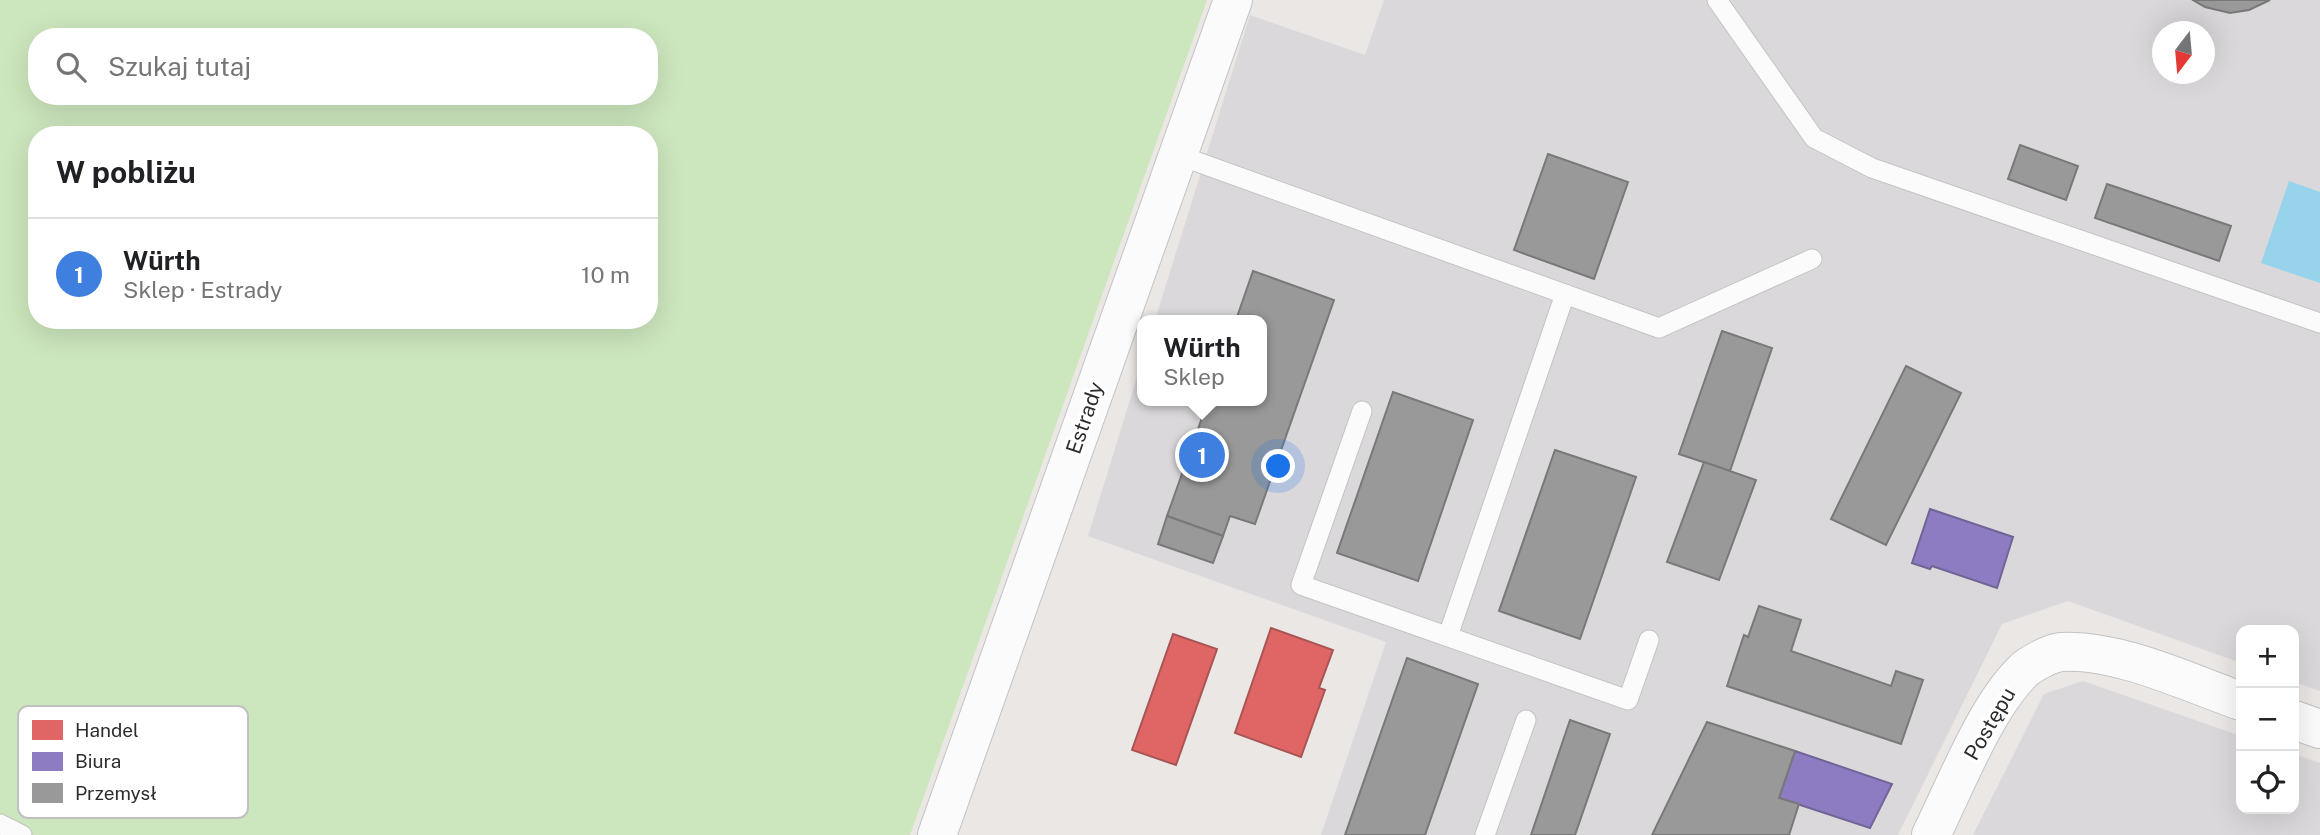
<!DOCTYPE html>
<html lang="pl">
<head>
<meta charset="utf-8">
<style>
  :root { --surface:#fff; --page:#f2f2f2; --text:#202124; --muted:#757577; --line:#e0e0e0; --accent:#6f6e6d }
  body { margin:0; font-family:"Public Sans",sans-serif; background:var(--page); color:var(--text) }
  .controls { position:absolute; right:21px; bottom:21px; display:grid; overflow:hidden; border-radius:14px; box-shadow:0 7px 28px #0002 }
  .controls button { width:63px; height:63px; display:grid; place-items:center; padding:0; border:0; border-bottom:2px solid var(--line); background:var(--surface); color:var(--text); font:35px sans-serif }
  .compass { position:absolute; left:2152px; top:21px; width:63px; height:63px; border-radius:50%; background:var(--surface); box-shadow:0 7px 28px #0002; rotate:196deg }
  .you { position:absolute; left:1279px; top:467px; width:24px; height:24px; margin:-18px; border:5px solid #fff; border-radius:50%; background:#1a73e8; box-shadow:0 0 0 10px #1a73e833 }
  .badge { display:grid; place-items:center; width:46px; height:46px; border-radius:50%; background:var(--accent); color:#fff; font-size:23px; font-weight:700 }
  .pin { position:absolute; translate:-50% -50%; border:4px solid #fff; box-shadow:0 2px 7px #0006 }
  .popup { position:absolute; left:1137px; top:315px; width:130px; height:91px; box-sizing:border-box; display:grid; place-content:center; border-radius:14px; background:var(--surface); filter:drop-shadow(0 2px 5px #0005); font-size:23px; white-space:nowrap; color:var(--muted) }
  .popup b { font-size:26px; color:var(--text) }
  .popup::after { content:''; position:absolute; left:50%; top:100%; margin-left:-14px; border:14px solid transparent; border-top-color:var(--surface) }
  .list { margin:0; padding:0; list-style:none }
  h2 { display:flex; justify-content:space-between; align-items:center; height:91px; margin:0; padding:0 28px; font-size:30px }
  h2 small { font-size:23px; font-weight:400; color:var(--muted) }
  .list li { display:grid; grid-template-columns:46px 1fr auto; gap:21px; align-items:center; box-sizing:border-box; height:112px; padding:0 28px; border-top:2px solid var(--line) }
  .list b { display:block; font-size:26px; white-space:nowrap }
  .list p { margin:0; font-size:23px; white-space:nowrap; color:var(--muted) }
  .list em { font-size:23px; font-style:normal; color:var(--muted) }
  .icon { flex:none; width:38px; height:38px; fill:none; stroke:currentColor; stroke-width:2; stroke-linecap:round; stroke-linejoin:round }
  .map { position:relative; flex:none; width:2320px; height:835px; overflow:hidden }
  .search { position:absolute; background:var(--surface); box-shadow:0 7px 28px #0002; left:28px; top:28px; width:630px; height:77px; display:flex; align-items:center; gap:18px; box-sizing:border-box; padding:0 24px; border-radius:28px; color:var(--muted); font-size:26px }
  .panel { position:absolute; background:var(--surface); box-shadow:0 7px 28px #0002; left:28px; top:126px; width:630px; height:203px; border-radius:28px }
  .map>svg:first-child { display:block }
  .industrial { fill:#dbd8db; fill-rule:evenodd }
  .green { fill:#cce6bd; fill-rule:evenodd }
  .water { fill:#97d4ec }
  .shops { fill:#e06666; stroke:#a55; stroke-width:2 }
  .offices { fill:#8e7cc3; stroke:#716496; stroke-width:2 }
  .industry { fill:#999; stroke:#797979; stroke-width:2 }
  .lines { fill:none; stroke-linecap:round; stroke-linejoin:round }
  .service-casing { stroke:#c4c3c4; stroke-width:21 }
  .minor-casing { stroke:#c4c3c4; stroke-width:40 }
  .secondary-casing { stroke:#c4c3c4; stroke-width:40 }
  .service { stroke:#fcfbfb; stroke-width:19 }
  .minor { stroke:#fcfbfb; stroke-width:38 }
  .secondary { stroke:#fcfbfb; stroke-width:38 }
  .labels { text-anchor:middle; stroke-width:7; stroke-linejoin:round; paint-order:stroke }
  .street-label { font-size:21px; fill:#2d2d2d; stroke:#fff }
  .key { fill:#fff; stroke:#c0c0c0; stroke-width:2 }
  .key-label { font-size:19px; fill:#2d2d2d }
</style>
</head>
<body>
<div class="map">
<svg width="2320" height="835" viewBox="0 0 2320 835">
  <rect width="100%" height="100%" fill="#eae7e4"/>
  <g class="industrial">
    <path d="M1384,0H2320V691L2294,682V630H2241V663L2068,601L2002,624L1898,835H1321L1386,642L1088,536L1142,361V401H1262V320H1155L1250,15L1365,55ZM2162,32H2204V74H2162Z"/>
    <polygon points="2083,681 2241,736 2241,809 2294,809 2294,754 2320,763 2320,835 1973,835 2044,694"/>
  </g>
  <path class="green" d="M0,0H1207L910,835H0ZM37,37H649V96H37ZM37,135H649V320H37Z"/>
  <polygon class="water" points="2289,181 2320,192 2320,283 2261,263"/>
  <g class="shops">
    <polygon points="1271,628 1333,650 1319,688 1325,690 1301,757 1235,733"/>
    <polygon points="1173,634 1217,649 1176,765 1132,750"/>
  </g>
  <g class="offices">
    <polygon points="1930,509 2013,537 1997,588 1932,566 1930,569 1912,563"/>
    <polygon points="1795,751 1892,784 1870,828 1779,798"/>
  </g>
  <g class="industry">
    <polygon points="2193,0 2270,0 2249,10 2230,13 2205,7"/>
    <polygon points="2020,145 2078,166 2066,200 2008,179"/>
    <polygon points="1548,154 1628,182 1594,279 1514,250"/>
    <polygon points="2107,184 2231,226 2219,261 2095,218"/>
    <polygon points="1253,271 1334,300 1255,524 1230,516 1223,536 1167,516 1208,401 1262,401 1262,320 1236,320"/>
    <polygon points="1722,331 1772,348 1730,471 1679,454"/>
    <polygon points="1906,366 1961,393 1886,545 1831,519"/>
    <polygon points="1393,392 1473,420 1418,581 1337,553"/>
    <polygon points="1555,450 1636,477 1580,639 1499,611"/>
    <polygon points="1704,462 1756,480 1719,580 1667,562"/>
    <polygon points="1167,516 1223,536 1213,563 1158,544"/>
    <polygon points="1759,606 1801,620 1791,651 1891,686 1896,671 1923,680 1901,744 1727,686 1744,635 1748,637"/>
    <polygon points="1407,658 1478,684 1425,835 1345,835"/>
    <polygon points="1570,720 1610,734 1575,835 1531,835"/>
    <polygon points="1707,722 1795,751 1779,798 1799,804 1789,835 1652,835"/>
  </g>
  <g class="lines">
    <g class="service-casing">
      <g id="service">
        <polyline points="1717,0 1814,138 1872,168 2320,323"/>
        <polyline points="1178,155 1659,328 1812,259"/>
        <polyline points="1362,411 1301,585 1628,700 1649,640"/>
        <polyline points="1448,636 1565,294"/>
        <polyline points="0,824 22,835"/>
        <polyline points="1485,835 1526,720"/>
      </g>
    </g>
    <g class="minor-casing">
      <g id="minor">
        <polyline points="2294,720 2320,729"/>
        <path d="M1931,835C1955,787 1985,708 2023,671C2030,664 2051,653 2061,652C2116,648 2189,683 2241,701"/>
      </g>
    </g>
    <g class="secondary-casing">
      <polyline id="secondary" points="937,835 1233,0"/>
    </g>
    <use href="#service" class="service"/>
    <use href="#minor" class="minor"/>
    <use href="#secondary" class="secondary"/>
  </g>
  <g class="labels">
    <g class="street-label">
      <text transform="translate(1085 418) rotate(-71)" y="7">Estrady</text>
      <text transform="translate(1990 724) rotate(-60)" y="7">Postępu</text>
    </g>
  </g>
  <rect x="18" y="706" width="230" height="112" rx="10" class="key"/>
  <rect x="32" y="720" width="31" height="20" fill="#e06666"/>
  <rect x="32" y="752" width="31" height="19" fill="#8e7cc3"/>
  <rect x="32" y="783" width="31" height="20" fill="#999"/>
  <g class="key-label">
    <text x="75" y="737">Handel</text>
    <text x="75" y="768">Biura</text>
    <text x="75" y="800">Przemysł</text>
  </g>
</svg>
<div class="controls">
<button>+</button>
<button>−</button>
<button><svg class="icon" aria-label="locate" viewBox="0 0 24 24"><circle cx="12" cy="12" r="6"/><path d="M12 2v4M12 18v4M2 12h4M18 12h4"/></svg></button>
</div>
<svg class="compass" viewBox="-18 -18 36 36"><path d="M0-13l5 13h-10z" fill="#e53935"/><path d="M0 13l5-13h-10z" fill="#757577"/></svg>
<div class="you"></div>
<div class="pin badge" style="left:1202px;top:455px;background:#3f7fe0">1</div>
<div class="popup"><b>Würth</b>Sklep</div>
<div class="search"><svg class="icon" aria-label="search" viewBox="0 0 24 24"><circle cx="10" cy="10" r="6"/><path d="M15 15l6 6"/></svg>Szukaj tutaj</div>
<section class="panel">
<h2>W pobliżu<small></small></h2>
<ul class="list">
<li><span class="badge" style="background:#3f7fe0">1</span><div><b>Würth</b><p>Sklep · Estrady</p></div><em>10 m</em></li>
</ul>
</section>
</div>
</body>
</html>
